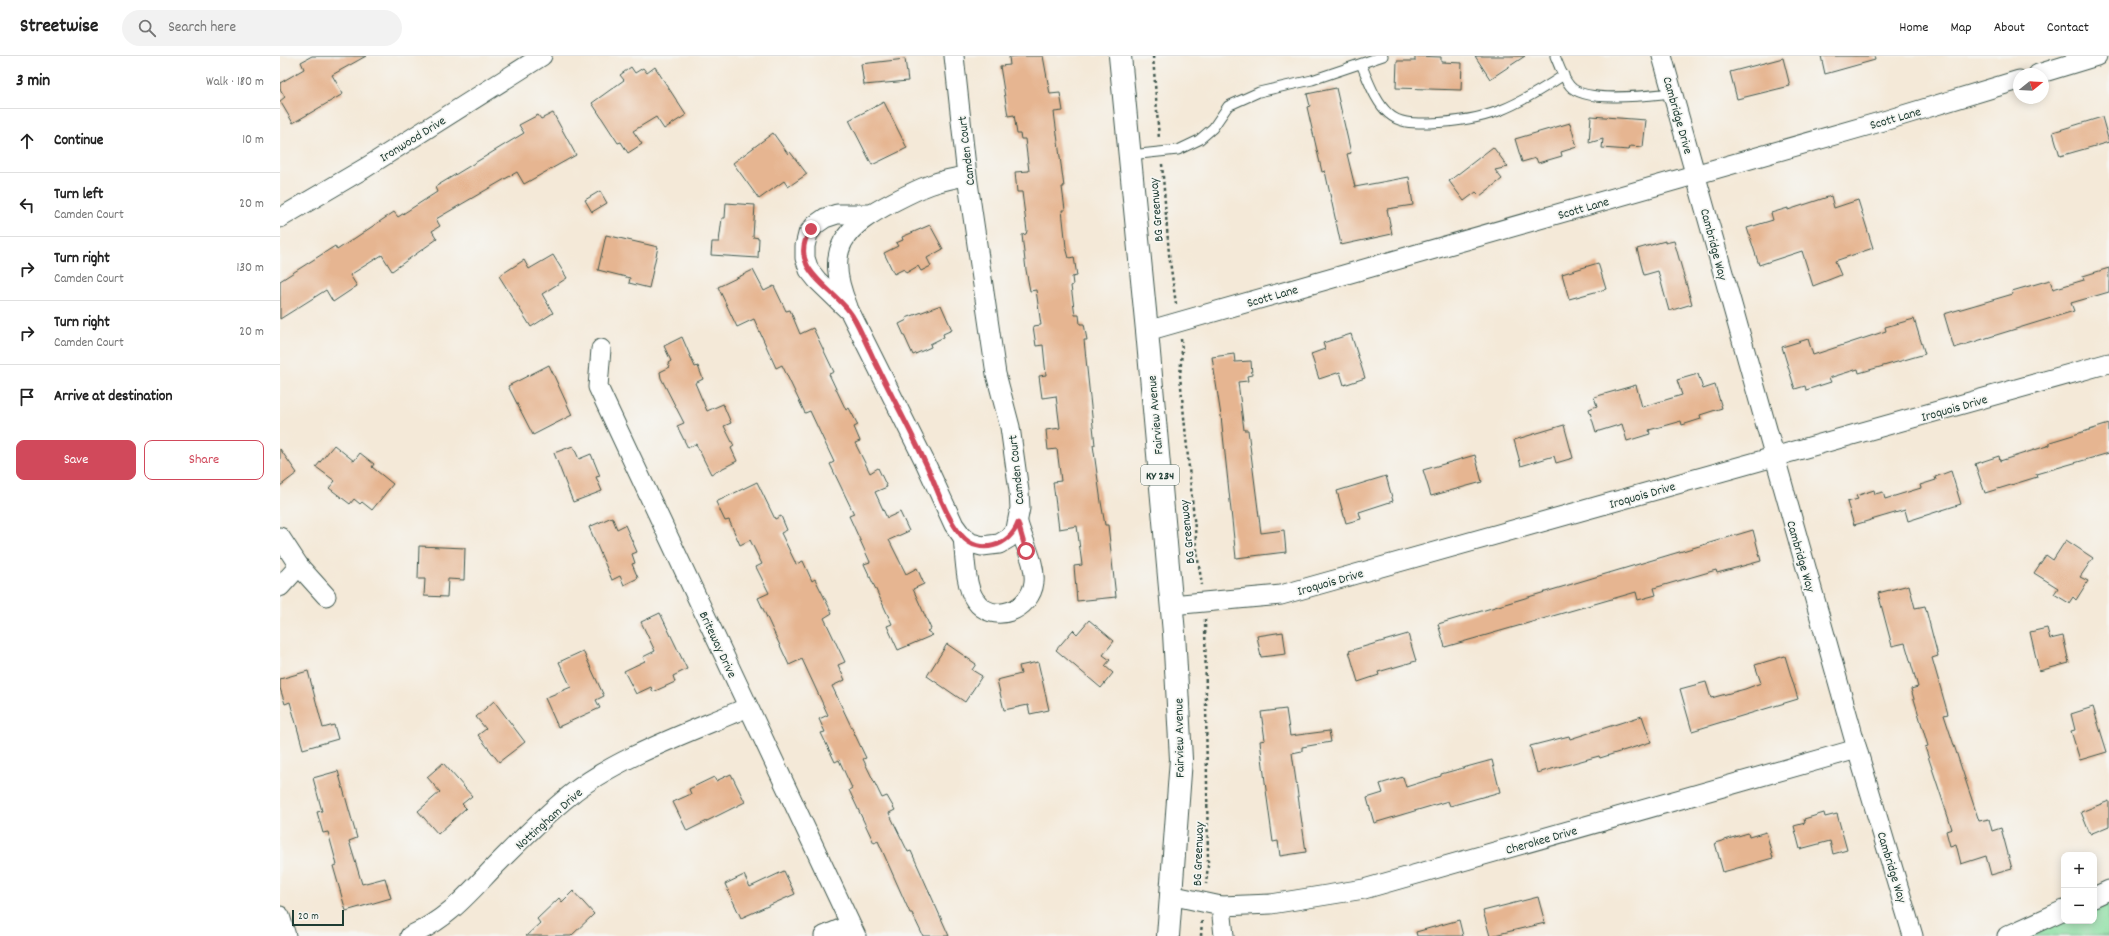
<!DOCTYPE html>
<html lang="en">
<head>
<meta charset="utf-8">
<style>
  :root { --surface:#fff; --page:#f2f2f2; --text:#222; --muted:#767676; --line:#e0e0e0; --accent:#d1495b }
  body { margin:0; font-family:Dekko,sans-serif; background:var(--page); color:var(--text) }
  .controls { position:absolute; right:12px; bottom:12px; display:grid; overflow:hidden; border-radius:8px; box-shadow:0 2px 10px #0003 }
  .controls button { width:36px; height:36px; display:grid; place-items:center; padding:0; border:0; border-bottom:1px solid var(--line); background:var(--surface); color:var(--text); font:20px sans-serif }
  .compass { position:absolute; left:1733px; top:12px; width:36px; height:36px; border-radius:50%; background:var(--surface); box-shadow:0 2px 10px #0003; rotate:72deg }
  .scale { position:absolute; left:12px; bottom:10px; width:52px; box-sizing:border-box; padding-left:4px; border:2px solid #1f3d34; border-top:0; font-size:11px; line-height:14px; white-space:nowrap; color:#1f3d34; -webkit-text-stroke:3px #f6f6f2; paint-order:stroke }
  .stop { position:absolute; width:12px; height:12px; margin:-9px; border:3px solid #d1495b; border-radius:50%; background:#fff }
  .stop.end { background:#d1495b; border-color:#fff; box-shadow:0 1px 4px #0008 }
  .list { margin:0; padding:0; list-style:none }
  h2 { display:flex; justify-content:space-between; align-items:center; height:52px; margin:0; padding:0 16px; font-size:17px }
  h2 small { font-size:13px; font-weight:400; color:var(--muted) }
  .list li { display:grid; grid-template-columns:26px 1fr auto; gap:12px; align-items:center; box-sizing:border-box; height:64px; padding:0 16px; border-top:1px solid var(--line) }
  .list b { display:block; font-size:15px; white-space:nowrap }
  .list p { margin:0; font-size:13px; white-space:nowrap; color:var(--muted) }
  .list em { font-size:13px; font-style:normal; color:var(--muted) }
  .actions { display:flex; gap:8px; padding:12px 16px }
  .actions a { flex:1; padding:9px 0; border:1px solid var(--accent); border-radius:8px; text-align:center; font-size:14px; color:var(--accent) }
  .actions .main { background:var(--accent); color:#fff }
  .icon { flex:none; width:22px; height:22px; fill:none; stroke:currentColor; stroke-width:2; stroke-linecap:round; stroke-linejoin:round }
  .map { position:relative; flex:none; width:1829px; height:880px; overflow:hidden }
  header { display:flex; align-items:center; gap:24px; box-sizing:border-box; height:56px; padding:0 20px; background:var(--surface); border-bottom:1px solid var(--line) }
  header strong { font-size:19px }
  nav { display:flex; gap:22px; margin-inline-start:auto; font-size:14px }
  .search { width:280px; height:36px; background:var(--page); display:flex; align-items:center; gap:10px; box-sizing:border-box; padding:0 14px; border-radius:22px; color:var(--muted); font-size:15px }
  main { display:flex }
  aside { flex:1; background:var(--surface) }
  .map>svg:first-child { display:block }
  .green { fill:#89dea1; stroke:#548e6a }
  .building { fill:#e6b591 }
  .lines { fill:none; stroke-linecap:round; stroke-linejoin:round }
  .lane-casing { stroke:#3f574d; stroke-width:11 }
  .street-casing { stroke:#3f574d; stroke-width:21 }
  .primary-casing { stroke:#3f574d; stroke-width:24 }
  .path { stroke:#3f574d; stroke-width:2.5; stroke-dasharray:3 3; stroke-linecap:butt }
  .lane { stroke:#fff; stroke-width:9 }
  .street { stroke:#fff; stroke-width:19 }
  .primary { stroke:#fff; stroke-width:22 }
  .route { stroke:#d1495b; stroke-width:5 }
  .labels { text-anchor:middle; stroke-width:3.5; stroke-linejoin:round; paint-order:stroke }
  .shield { fill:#f6f6f2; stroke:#60746d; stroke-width:1 }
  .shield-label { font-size:12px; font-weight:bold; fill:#1f3d34 }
  .street-label { font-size:13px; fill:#1f3d34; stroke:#f6f6f2 }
</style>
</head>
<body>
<header>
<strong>Streetwise</strong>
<div class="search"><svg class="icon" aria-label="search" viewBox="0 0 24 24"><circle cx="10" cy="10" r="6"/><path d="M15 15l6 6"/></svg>Search here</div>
<nav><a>Home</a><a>Map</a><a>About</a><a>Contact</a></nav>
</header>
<main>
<aside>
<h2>3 min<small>Walk · 180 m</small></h2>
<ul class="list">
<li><svg class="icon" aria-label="ahead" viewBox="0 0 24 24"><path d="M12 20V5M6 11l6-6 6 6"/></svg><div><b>Continue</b></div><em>10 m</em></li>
<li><svg class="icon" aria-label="left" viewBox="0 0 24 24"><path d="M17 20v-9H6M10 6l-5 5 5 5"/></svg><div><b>Turn left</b><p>Camden Court</p></div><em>20 m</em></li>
<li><svg class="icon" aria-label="right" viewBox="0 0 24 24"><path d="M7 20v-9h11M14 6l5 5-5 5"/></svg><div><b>Turn right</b><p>Camden Court</p></div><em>130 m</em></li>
<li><svg class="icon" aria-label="right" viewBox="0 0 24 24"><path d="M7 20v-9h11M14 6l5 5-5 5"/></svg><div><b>Turn right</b><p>Camden Court</p></div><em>20 m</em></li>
<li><svg class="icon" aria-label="arrive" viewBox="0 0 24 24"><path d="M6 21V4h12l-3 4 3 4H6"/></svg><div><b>Arrive at destination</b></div></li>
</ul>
<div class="actions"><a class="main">Save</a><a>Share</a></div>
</aside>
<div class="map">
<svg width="1829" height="880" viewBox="0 0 1829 880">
  <rect width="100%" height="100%" fill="#f6f6f2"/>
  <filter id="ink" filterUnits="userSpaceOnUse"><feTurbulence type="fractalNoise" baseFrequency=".025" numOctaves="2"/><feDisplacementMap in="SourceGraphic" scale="8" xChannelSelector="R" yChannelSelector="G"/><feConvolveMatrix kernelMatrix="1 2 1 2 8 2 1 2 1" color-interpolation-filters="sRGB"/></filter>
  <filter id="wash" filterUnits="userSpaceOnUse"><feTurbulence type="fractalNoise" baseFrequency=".012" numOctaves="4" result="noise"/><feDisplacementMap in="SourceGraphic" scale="16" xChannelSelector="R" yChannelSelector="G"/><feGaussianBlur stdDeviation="0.9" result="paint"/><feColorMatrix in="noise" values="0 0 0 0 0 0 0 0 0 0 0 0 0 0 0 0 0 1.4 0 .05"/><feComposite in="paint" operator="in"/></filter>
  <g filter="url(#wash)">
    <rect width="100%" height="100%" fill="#f4e9d8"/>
    <polygon class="green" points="1829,838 1829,880 1736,880 1784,858 1784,865 1814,865 1814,845"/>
    <g id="blocks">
      <g class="building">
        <polygon points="32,0 86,0 52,19 63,38 13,67 0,45 5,41 0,33 0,27 24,13 21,6"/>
        <polygon points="738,0 763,0 770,38 780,37 783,55 774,56 784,131 782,131 785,154 782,154 786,191 789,202 794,201 797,220 792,221 793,229 791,230 795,259 799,259 800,268 804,268 807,284 804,284 815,389 813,389 821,446 825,469 828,469 836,541 797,545 794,510 802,509 797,470 779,473 773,426 781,425 777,393 768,394 766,374 780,372 776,340 762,342 759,320 766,319 763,289 756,290 753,270 761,269 756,234 750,235 746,214 742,179 746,178 747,175 742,136 737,136 735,116 749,115 745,83 741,83 740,78 737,78 734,59 728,60 720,10 730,9 729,1"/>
        <polygon points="1135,0 1161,1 1161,6 1182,7 1181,34 1116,32 1117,5 1135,5"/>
        <polygon points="1195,0 1245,0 1210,23"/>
        <polygon points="1541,0 1594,0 1595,4 1545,18"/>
        <polygon points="1503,2 1510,30 1457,43 1450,16"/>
        <polygon points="625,3 628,25 584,29 581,8"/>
        <polygon points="351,11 355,17 363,12 367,17 375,11 406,59 384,73 376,61 353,75 362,88 348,97 341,86 338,87 312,47 344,24 340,19"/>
        <polygon points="1056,32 1071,97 1067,98 1075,131 1129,121 1133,149 1107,153 1112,178 1061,189 1045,115 1042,116 1027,51 1030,50 1027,38"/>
        <polygon points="604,46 627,92 592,109 569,64"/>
        <polygon points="273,57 296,99 244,128 237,116 156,163 160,170 152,175 157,183 112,215 102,199 70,219 77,230 53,246 46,234 0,263 0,225 55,190 57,194 114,156 118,161 157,136 155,131 244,77 239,69 258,59 261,63"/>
        <polygon points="1311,60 1366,64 1363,91 1350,90 1349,94 1322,92 1323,83 1309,87"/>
        <polygon points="1822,61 1829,86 1780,100 1773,76"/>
        <polygon points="1290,67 1297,91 1281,96 1282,100 1258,107 1256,102 1242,106 1235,83"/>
        <polygon points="493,77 508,98 510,96 527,118 508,131 504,125 479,143 453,107"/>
        <polygon points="1213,91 1228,111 1215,114 1222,123 1200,140 1196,136 1184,145 1169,125"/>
        <polygon points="320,135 327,147 312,156 305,144"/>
        <polygon points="1551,140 1554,152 1578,144 1593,192 1555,205 1561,219 1533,230 1522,195 1479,209 1467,172 1493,164 1491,157 1508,152 1508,154"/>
        <polygon points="446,147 475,149 473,181 479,182 478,202 431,199 432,186 439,186 442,162 445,162"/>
        <polygon points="650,169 663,193 647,202 651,210 641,215 638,210 626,217 624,213 614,218 604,197 618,190 616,187 623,184 622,181"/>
        <polygon points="326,179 378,191 369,232 349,227 350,222 318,214"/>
        <polygon points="1385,185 1385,187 1394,185 1412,248 1389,255 1378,215 1364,219 1357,193"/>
        <polygon points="273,199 287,222 262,238 273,257 251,271 219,220 244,204 249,213"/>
        <polygon points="1318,207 1326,233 1289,243 1282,218"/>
        <polygon points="1829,212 1829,236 1791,247 1794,255 1674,292 1664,258 1733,238 1732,235 1770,224 1773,233 1804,224 1803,220"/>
        <polygon points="473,214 484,235 494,230 506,255 510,254 520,278 533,272 554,316 549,318 566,354 569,352 578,369 574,371 580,385 575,387 590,417 598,412 607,431 595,436 607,462 620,456 629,475 609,484 626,518 637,512 644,528 633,533 651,573 647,575 653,579 618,594 607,570 612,568 584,508 590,506 569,460 574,458 550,408 554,406 530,355 525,357 502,309 496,312 474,263 457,271 438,231"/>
        <polygon points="661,249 672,274 663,278 664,281 650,288 651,291 633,299 619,268 627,264 626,262"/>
        <polygon points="1634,263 1645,298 1579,317 1578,313 1549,322 1551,326 1526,334 1525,330 1515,333 1502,291 1528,283 1533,299 1606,275 1605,271"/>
        <polygon points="1071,278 1085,322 1064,329 1060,316 1039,323 1031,298 1045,293 1043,287"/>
        <polygon points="402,281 415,311 418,310 423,323 415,327 427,355 443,348 451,367 444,370 454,390 451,392 457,405 431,418 416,388 408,392 397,370 404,367 381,322 380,316 390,311 388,307 391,305 384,290"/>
        <polygon points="954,298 955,306 971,305 972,319 967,320 968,325 958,326 964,374 968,374 981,477 1004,474 1006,496 956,502 941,360 932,301"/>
        <polygon points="269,309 292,359 253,379 228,330"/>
        <polygon points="1418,318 1423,333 1435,329 1442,352 1420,359 1421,363 1402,369 1401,365 1369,374 1370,378 1347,385 1342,368 1316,376 1309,353 1317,350 1314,341 1356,329 1362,351 1402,339 1397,324"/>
        <polygon points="1829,368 1829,397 1756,418 1757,421 1705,437 1695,408 1719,400 1720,405 1770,389 1770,386"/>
        <polygon points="1284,369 1293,402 1276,407 1274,400 1241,410 1234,384"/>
        <polygon points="54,389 74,405 80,397 94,408 92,411 113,428 92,454 82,446 80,448 74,443 70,448 49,432 55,425 36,411"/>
        <polygon points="293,390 299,403 311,398 320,420 316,421 322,435 293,446 274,397"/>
        <polygon points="0,393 17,417 0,430"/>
        <polygon points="1195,399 1202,426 1151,440 1143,414"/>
        <polygon points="1671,415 1681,448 1628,465 1625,454 1574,469 1567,446 1578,443 1576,440 1594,434 1595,438 1603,436 1605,443 1641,432 1640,429 1656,424 1655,421"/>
        <polygon points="1106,420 1113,445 1079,456 1081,463 1066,467 1057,435"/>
        <polygon points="477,426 495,463 501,460 507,474 501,477 516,508 523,505 532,525 535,523 552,557 544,562 565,606 558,609 565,624 552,630 586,702 583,703 602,742 607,740 615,754 609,757 628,796 631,795 669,880 643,880 632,857 630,857 598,785 594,787 569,734 572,732 559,704 555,706 541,677 545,676 539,663 548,659 522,603 509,609 478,542 489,537 476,511 482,508 470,484 460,489 449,464 445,465 436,446"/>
        <polygon points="332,461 337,473 345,469 357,496 352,498 355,507 352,508 358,522 344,529 340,520 332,524 309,471"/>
        <polygon points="1473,474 1481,505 1437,517 1436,514 1374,532 1376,539 1358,544 1356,536 1165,591 1158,568"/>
        <polygon points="1786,484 1813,502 1800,521 1808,525 1796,544 1793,541 1789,547 1774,538 1778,532 1754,517 1766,499 1773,504"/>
        <polygon points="139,490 185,492 184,524 168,523 167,541 144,540 145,523 138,523"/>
        <polygon points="1629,529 1635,552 1645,550 1658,600 1652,602 1668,658 1664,659 1699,765 1709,763 1712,775 1721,772 1732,813 1711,819 1706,800 1681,808 1676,788 1670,790 1666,775 1672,773 1645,691 1648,690 1631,633 1638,631 1625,587 1612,590 1598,537"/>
        <polygon points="380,557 407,613 393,620 395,626 373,636 371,631 356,638 344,615 365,605 363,601 375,595 361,566"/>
        <polygon points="809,564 834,585 823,599 830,604 825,610 833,617 821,632 776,594 793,574 797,578"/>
        <polygon points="1767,572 1770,583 1783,580 1789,607 1759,615 1750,576"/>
        <polygon points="1003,576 1006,598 981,601 977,580"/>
        <polygon points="1128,578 1136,605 1098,616 1099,619 1078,626 1069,595"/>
        <polygon points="667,588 696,608 692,614 702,620 685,646 647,620"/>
        <polygon points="303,595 324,640 316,644 320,652 278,671 265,642 291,631 279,606"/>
        <polygon points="1505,600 1518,643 1412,675 1400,633 1426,626 1431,642 1465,633 1481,627 1475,609"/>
        <polygon points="758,606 769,654 750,658 748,649 724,654 717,624 741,618 739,610"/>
        <polygon points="28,615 43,672 54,669 58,683 23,693 10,646 5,648 0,632 0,623"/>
        <polygon points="214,645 245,686 219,706 198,679 206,673 196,661"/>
        <polygon points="1813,651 1827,696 1800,704 1791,675 1795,674 1791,658"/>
        <polygon points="1006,653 1010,680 1049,675 1051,686 1022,691 1022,695 1012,697 1026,796 1000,800 998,785 993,786 987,742 980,685 985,684 981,656"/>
        <polygon points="1362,660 1371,686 1320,702 1319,700 1257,717 1250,690 1289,680 1290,683"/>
        <polygon points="1212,704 1220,736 1170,750 1168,745 1094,767 1087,742 1103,737 1100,728 1123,721 1126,731 1161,720 1161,718"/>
        <polygon points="163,707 192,740 182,748 186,752 158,778 138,755 160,736 147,721"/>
        <polygon points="58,715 77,782 69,785 82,828 105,822 111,842 66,855 53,810 57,809 48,776 43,777 37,756 42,755 33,722"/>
        <polygon points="451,718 465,746 407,775 393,746 411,738 409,733 434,721 436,725"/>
        <polygon points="1829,745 1829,770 1810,778 1801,756"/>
        <polygon points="1544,757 1545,761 1557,758 1567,794 1553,798 1550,785 1520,793 1514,770 1525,767 1524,763"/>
        <polygon points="1486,776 1493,802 1443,816 1435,787 1468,777 1469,781"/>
        <polygon points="504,815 515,838 461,862 445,828 464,819 470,831"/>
        <polygon points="293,835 314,858 291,880 246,880 260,867 257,863 279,842 282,846"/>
        <polygon points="1258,841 1265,867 1210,880 1203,855"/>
        <polygon points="1179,864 1183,880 1137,880 1136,876"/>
      </g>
    </g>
  </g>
  <g filter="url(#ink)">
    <use href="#blocks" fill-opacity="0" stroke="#3f574d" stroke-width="1"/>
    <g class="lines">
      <g class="lane-casing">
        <g id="lane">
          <path d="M1275,0C1279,10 1283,22 1290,30C1305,48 1371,39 1392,37"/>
          <path d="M1081,8C1088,23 1095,46 1109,58C1120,68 1135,67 1149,67C1209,65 1235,51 1284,19"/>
          <polyline points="850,99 898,94 919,84 933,72 948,50 979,36 1032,24 1103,0"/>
        </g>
      </g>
      <g class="street-casing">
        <g id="street">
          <polyline points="1382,0 1577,693 1633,880"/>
          <polyline points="1758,18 1817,0"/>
          <polyline points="590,158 557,158 545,162 535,169 528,178 525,190 525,202 529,214 537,224 570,256 644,404 674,469 682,480 691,487 702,490 719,488 729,482 736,473 740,452 739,435 730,371 716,318 687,120 674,0"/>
          <polyline points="0,162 85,112 262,0"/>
          <path d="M568,251C543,192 564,171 615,145C642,131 658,124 687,120"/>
          <polyline points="867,275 1607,64 1739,24"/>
          <polyline points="321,293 318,331 576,880"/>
          <polyline points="0,481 19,510 46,540"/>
          <path d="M683,481C685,499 685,530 695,544C713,570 751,554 754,526C756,507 743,486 738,467"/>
          <polyline points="0,531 19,510"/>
          <polyline points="891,549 1001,539 1829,307"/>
          <polyline points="890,839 941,850 944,880"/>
          <polyline points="1814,841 1829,834"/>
          <polyline points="941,850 991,848 1084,833 1577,693"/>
          <polyline points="0,860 6,880"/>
          <path d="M130,880C169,862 187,839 216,809C239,786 263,761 289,740C334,702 413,675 468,651"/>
          <polyline points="544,880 570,869"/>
          <polyline points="1727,880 1784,854"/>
        </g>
      </g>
      <g class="primary-casing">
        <polyline id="primary" points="840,0 867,275 894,577 901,703 888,880"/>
      </g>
      <g class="path">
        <polyline points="873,0 879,83"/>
        <polyline points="882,108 889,198 896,248"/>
        <polyline points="901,283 902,294 900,320 918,504 922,529"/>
        <polyline points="925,563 928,809 926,828"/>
        <polyline points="921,880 922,863"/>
      </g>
      <use href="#lane" class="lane"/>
      <use href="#street" class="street"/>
      <use href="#primary" class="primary"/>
    </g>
  </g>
  <g class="lines" filter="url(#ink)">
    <path class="route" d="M531,173C506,211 550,230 569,255C578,266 583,282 590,295C607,332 627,367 644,404C656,428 664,459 682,480C699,500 730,490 738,467L746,495"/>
  </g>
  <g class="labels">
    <rect class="shield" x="861" y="409" width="38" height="20" rx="3"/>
    <g class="shield-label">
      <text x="880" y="423">KY 234</text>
    </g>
    <g class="street-label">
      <text transform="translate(1399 59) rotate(74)" y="5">Cambridge Drive</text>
      <text transform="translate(1615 61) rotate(-16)" y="5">Scott Lane</text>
      <text transform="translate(132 82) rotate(-32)" y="5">Ironwood Drive</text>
      <text transform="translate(685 95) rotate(-97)" y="5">Camden Court</text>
      <text transform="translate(1303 151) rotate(-16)" y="5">Scott Lane</text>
      <text transform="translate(875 154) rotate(-95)" y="5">BG Greenway</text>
      <text transform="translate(1435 188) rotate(75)" y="5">Cambridge Way</text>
      <text transform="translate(992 239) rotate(-16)" y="5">Scott Lane</text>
      <text transform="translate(1674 351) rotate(-16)" y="5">Iroquois Drive</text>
      <text transform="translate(874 359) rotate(-95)" y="5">Fairview Avenue</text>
      <text transform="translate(735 414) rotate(-96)" y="5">Camden Court</text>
      <text transform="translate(1362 438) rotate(-16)" y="5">Iroquois Drive</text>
      <text transform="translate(906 476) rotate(-96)" y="5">BG Greenway</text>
      <text transform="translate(1522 500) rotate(74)" y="5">Cambridge Way</text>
      <text transform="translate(1050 525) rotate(-16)" y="5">Iroquois Drive</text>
      <text transform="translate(439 588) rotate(65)" y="5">Briteway Drive</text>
      <text transform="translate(898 682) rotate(-91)" y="5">Fairview Avenue</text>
      <text transform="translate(268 762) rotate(-42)" y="5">Nottingham Drive</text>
      <text transform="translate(1261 783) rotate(-16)" y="5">Cherokee Drive</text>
      <text transform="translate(917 798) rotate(-88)" y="5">BG Greenway</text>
      <text transform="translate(1613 811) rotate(73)" y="5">Cambridge Way</text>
    </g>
  </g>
</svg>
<div class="controls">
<button>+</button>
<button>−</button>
</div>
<svg class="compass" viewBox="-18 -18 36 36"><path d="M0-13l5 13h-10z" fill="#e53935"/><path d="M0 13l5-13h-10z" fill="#767676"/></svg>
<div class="scale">20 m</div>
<div class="stop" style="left:746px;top:495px"></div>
<div class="stop end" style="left:531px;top:173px"></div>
</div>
</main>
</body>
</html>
